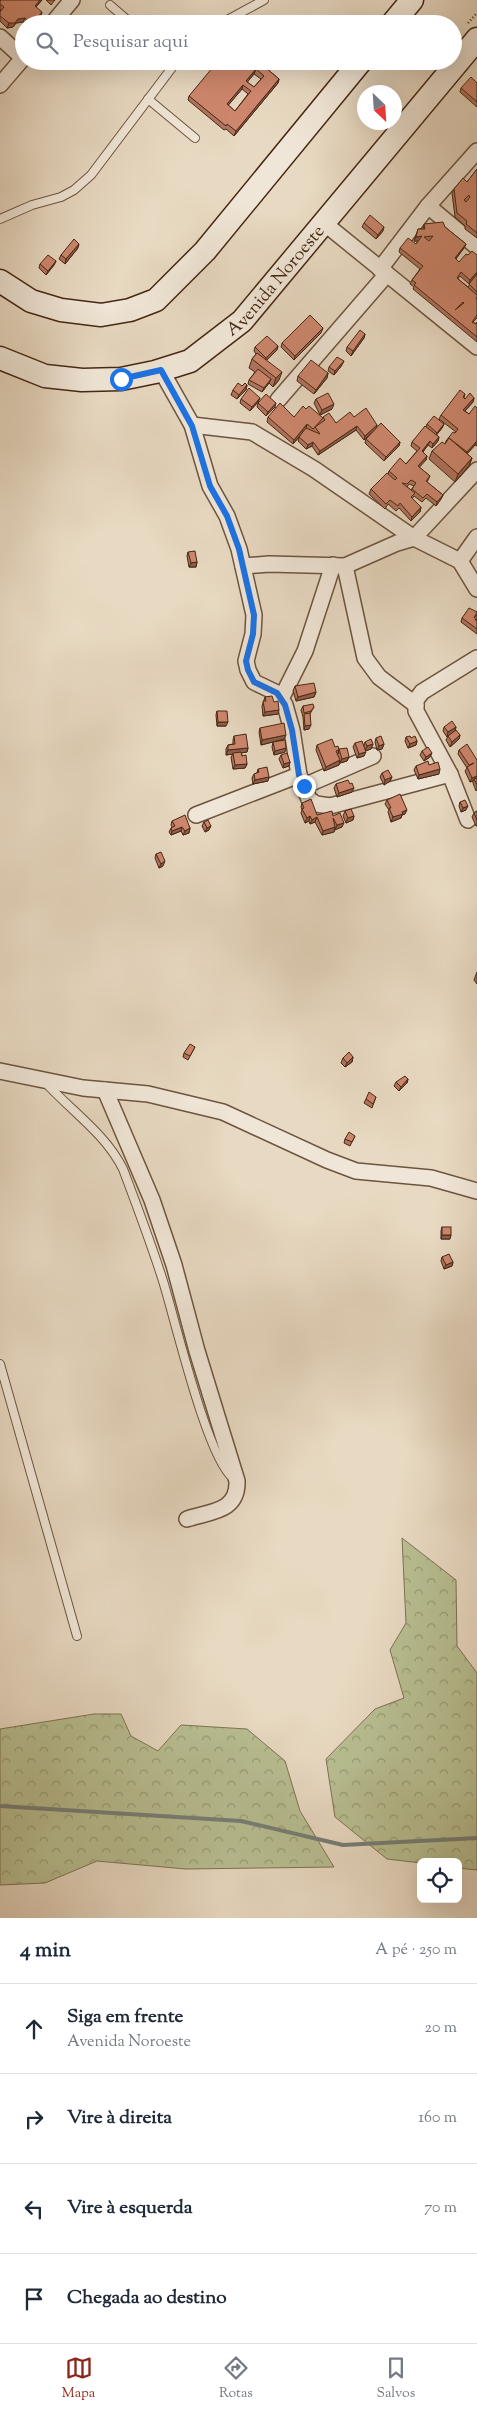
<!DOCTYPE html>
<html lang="pt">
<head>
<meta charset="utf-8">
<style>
  :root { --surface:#fff; --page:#f6f6f7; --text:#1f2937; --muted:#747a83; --line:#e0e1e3; --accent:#8f2418 }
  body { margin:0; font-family:"Sorts Mill Goudy",serif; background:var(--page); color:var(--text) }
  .controls { position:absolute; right:15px; bottom:15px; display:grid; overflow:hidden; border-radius:8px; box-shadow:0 5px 20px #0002 }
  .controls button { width:45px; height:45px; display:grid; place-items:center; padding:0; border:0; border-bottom:1px solid var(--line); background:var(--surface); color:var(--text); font:25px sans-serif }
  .compass { position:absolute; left:357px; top:85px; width:45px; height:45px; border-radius:50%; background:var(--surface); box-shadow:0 5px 20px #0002; rotate:155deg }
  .stop { position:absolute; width:15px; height:15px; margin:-11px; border:4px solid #1a73e8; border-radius:50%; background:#fff }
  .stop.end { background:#1a73e8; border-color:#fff; box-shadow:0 1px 5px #0008 }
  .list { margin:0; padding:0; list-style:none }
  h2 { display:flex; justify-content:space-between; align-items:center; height:65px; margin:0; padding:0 20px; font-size:21px }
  h2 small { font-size:16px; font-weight:400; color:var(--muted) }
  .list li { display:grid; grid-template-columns:32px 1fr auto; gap:15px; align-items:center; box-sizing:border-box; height:90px; padding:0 20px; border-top:1px solid var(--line) }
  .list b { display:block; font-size:19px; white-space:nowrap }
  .list p { margin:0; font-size:16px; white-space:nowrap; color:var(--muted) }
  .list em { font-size:16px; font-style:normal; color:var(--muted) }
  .icon { flex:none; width:28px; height:28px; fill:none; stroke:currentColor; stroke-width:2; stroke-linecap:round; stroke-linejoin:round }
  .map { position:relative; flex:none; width:477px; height:1918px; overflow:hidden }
  .search { position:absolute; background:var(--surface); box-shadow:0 5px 20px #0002; left:15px; right:15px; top:15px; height:55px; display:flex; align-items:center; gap:12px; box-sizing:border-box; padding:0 18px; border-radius:28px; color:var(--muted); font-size:19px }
  .sheet { height:425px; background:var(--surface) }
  nav { display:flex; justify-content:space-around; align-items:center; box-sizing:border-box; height:70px; border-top:1px solid var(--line); background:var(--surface); font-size:14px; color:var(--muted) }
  nav a { display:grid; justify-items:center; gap:2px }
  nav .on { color:var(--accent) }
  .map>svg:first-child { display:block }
  .forest { fill:url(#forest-crowns); stroke:#7f7352 }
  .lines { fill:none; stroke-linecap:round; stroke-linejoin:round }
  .stream { stroke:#777f77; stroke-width:4 }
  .lane-casing { stroke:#6e543f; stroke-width:10 }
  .street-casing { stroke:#6e543f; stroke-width:18 }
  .secondary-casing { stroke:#462713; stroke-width:25 }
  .path { stroke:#462713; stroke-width:2.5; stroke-dasharray:1 2.5; stroke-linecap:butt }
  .lane { stroke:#f0e6d7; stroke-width:8 }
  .street { stroke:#f0e6d7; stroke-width:15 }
  .secondary { stroke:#f0e6d7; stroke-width:22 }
  .wall { fill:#b1745f; stroke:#462713; fill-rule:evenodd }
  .shaded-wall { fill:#905e4d; stroke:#462713 }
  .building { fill:#ce876e; stroke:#462713; fill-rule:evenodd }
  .route { stroke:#1a73e8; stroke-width:6 }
  .labels { text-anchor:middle; stroke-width:4.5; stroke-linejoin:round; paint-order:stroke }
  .street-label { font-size:18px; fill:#462713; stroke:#f0e6d7 }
</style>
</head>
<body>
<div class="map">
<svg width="477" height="1918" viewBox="0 0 477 1918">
  <defs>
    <pattern id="forest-crowns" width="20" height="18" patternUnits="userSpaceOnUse" patternTransform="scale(1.25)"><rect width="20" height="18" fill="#b8bf92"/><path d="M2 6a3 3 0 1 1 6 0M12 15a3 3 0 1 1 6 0" fill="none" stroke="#979b76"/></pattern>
  </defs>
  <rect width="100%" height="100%" fill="#e8d9c2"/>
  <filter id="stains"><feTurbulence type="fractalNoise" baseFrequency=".004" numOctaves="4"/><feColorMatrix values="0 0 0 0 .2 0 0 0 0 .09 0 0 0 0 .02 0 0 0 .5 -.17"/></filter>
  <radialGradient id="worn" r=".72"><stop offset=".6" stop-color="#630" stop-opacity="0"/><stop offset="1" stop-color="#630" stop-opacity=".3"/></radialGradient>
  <g class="forest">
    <polygon points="402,1538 456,1580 457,1646 477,1673 477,1870 458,1868 458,1862 421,1863 387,1859 335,1817 326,1759 375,1709 404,1698 390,1650 406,1623"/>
    <polygon points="94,1714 121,1714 131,1736 158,1751 181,1725 247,1729 285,1761 300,1811 334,1867 186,1869 97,1861 45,1883 0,1885 0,1729"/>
  </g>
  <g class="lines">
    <polyline class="stream" points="0,1806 241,1821 343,1845 477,1838"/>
    <g class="lane-casing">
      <g id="lane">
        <polyline points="110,5 132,24"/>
        <polyline points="220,24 264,0"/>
        <polyline points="148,99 195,138"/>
        <polyline points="0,219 32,205 61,197 74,190 91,175 177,61"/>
        <path d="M44,1081C71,1111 105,1133 123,1169C137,1206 151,1243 163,1281C175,1319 207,1458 233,1478"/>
        <polyline points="0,1364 77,1636"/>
      </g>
    </g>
    <g class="street-casing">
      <g id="street">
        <polyline points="52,24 72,0"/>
        <polyline points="0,37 23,58"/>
        <polyline points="0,85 24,57"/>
        <polyline points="428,206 477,247"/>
        <polyline points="324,223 477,347"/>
        <polyline points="380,269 428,206 477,151"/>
        <polyline points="161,370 192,425 210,486 227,516 239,549 254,615 253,634 246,661 248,670 254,682 277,693 285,705 292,730 299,775 309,799 316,804 330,806 450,774"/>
        <polyline points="278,400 387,274"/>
        <polyline points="192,425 252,432 314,469 414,538 460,561 477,589"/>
        <polyline points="460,561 477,537"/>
        <polyline points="243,566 269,564 345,566 397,543 414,538 477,470"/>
        <polyline points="345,566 365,658 379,677 416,705"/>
        <polyline points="281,699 305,651 333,565"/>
        <polyline points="304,786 373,756"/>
        <polyline points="196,815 299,775"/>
        <polyline points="468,820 450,774 416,711 416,700 422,692 477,658"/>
        <polyline points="0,1071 83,1088 148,1094 223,1112 327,1160 356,1171 431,1178 477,1191"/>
        <path d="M105,1090L152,1200L174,1265L197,1351L237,1481C238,1512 211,1511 187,1519"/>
      </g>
    </g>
    <g class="secondary-casing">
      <g id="secondary">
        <polyline points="392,24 412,0"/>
        <polyline points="0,281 31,301 61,310 101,315 130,310 156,300 205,251 361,61"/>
        <path id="s1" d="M0,358L45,376L82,380L121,379L155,372L190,361L242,321L477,39"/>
      </g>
    </g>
    <polyline class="path" points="468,23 477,13"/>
    <use href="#lane" class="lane"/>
    <use href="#street" class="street"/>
    <use href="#secondary" class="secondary"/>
  </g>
  <g class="wall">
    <polygon points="0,0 42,0 36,7 41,16 34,24 25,24 23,22 16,23 13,27 7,28 0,21 0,12 1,10 0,9"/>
    <polygon points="46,0 55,0 51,5"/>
    <path d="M258,61L279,79L278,83L234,136L226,129L224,130L188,100L189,96ZM254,74L261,79L254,87L247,82ZM242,89L248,94L235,111L228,105Z"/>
    <polygon points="477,83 477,107 460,92 461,88"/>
    <polygon points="477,169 477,238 465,229 465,226 455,217 452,193 454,189 467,182"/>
    <polygon points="364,223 383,231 376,239 362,227"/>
    <path d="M424,224L445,227L466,244L464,248L456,259L459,262L468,255H477V318L473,322L476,324L477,322V342L413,289L414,287L410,284L412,280L420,269L399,252L400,248L416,244L418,241H414L418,229H423ZM460,276L469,284L473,280L468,287L458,279Z"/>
    <polygon points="78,248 65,264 59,259 61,255"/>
    <polygon points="56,261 54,265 46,275 39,268 40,264"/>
    <polygon points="321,333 294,360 281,347 282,343"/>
    <polygon points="365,334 364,338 351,356 346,351 347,347"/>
    <polygon points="278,346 277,350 266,360 279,380 273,387 269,383 262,392 248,384 249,380 255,372 249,368 252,359 256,354 254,351 255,347"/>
    <polygon points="342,365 334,375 328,371 329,367"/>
    <polygon points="328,373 327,378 314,394 297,381 298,376"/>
    <polygon points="247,385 246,390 237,399 231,395 233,390"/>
    <polygon points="465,394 464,398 465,399 474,398 473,402 465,411 469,414 477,408 477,446 475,445 467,454 472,458 469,466 455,482 429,459 432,451 445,444 446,441 456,432 439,419 441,415"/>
    <polygon points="260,398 258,402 250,411 240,403 241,399"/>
    <polygon points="316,399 332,409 320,415 314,403"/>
    <polygon points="258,403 275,407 266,416 257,407"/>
    <polygon points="306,409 323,418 323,417 336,423 354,417 377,425 376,429 364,440 356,430 318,455 312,446 306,449 298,441 299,437 293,444 267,422 268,417 294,417"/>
    <path d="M427,424H444L442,428L436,435L439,437L438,441L432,448L428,445L423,452L427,456L426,460L419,467L430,476L427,482L443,495L441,499L436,506L426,498L422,502L414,496L412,499L421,507L420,512L411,521L399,508L396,511L388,504L385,509L369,494L371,489L388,474L389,471L406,464L417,451L411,446L412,442L426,427ZM409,484L414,486L411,490L407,487Z"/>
    <polygon points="366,439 400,442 399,446 384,461 365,443"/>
    <polygon points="188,552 197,562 196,567 189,567 187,556"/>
    <polygon points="477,612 475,617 477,620 477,634 461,622 462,618"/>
    <polygon points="295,686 316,692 314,697 296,701 293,691"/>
    <polygon points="265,697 274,702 278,714 263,716 262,706"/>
    <polygon points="303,706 314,707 310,714 309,729 304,730 303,717 301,710"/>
    <polygon points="217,711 226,726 217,726 216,715"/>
    <polygon points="444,727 456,727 455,731 460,735 459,739 450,747 446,740 448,736 450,734 447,737 443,731"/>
    <polygon points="260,728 284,739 261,745 259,732"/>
    <polygon points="234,736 248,748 247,752 241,753 247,764 245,768 233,769 231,757 233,754 226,755 226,749 228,745 233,744 233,740"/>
    <polygon points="406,737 417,741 416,745 408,748 405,741"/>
    <polygon points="376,738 384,744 382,749 377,750 375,742"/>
    <polygon points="273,742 285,752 274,755 272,747"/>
    <polygon points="365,742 373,744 371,749 365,751 364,756 357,758 353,747 355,743 364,746"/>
    <polygon points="317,745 335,747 339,750 338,754 339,749 349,757 347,761 340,763 340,761 339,765 324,771 316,750"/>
    <polygon points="459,750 477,760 477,790 476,791 473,783 473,781 470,782 465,771 467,768 458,754"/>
    <polygon points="422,751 430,757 424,761 420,755"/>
    <polygon points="281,755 290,762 289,766 283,768 279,759"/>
    <polygon points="429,765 439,774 418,779 414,770 416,766"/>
    <polygon points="258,769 268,781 253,784 252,778 254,774 257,773"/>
    <polygon points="382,773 392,777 390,781 384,785 380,777"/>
    <polygon points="336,784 350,784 352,792 337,797 334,788"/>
    <polygon points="387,800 405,814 402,815 401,818 391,822 388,812 389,810 385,804"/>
    <polygon points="460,802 466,810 461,812 459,806"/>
    <polygon points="302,803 317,815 333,816 342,827 335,829 334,832 322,835 315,822 310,824 309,821 305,823 301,813 302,810 301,807"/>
    <polygon points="345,811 354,816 353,820 346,823 343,816"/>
    <polygon points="477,811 477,826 476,826 472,817 474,813"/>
    <polygon points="172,821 190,828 189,833 183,835 181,831 171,835 169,832 171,828 172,827 171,825"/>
    <polygon points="204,822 209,830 205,832 202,826"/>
    <polygon points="156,854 163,866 159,868 155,858"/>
    <polygon points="477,972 477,984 474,980"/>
    <polygon points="195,1047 188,1060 183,1057 184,1053"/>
    <polygon points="353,1057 352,1062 345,1067 341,1063 343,1058"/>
    <polygon points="408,1079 407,1083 399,1091 394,1086 396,1082"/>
    <polygon points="376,1097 372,1108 364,1103 366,1099"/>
    <polygon points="355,1136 350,1146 344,1143 345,1139"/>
    <polygon points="442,1227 450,1239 441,1239 441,1231"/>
    <polygon points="442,1257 453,1262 452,1266 444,1269 441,1261"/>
  </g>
  <g class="shaded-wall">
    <polygon points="40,0 42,0 33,10 35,6"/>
    <polygon points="42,12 41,16 34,24 32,24"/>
    <polygon points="25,18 23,22 16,23 13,27 7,28 9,23 18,19"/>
    <polygon points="256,69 254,74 245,85 246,81"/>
    <polygon points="279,79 278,83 234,136 236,131"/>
    <polygon points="243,85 242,89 226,108 227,104"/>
    <polygon points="384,227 383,231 376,239 378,235"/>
    <polygon points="422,236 421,241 414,241 416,237"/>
    <polygon points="79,244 78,248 65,264 66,259"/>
    <polygon points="466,244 464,248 453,262 455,258"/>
    <polygon points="56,261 54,265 46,275 48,271"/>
    <polygon points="477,272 477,275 469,284 470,280"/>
    <polygon points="323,328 321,333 294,360 295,356"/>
    <polygon points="365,334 364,338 351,356 353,351"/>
    <polygon points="278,346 277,350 265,362 266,358"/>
    <polygon points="344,361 342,365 334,375 335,371"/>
    <polygon points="282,372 279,380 273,387 276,378"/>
    <polygon points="328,373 327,378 314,394 316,390"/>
    <polygon points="271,379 269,383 262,392 264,388"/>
    <polygon points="247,385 246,390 237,399 239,395"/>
    <polygon points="260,398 258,402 250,411 252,407"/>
    <polygon points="474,398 473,402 462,414 463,410"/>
    <polygon points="276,403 275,407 266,416 268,412"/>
    <polygon points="334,404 332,409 320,415 322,410"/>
    <polygon points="307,424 306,429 293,444 294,440"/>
    <polygon points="444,424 442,428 435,437 437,433"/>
    <polygon points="377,425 376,429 364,440 365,436"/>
    <polygon points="357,426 356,430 318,455 320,451"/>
    <polygon points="439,437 438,441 432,448 433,444"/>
    <polygon points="477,440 475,445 465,456 467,452"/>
    <polygon points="430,441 428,445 420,455 422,451"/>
    <polygon points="313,442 312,446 306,449 308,445"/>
    <polygon points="400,442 399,446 384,461 386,457"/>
    <polygon points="427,456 426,460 417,470 418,466"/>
    <polygon points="472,458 469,466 455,482 458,474"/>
    <polygon points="443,495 441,499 436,506 437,502"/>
    <polygon points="421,507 420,512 411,521 412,517"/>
    <polygon points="197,562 196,567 189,567 191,563"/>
    <polygon points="316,692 314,697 296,701 298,697"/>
    <polygon points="279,710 278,714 263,716 265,712"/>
    <polygon points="218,722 228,722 226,726 217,726"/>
    <polygon points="311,725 309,729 304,730 305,726"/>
    <polygon points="456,727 455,731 447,737 448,732"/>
    <polygon points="286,735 284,739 261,745 262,740"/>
    <polygon points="460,735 459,739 450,747 452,742"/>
    <polygon points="417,741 416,745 408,748 410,744"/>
    <polygon points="373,744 371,749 365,751 367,746"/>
    <polygon points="384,744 382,749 377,750 379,746"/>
    <polygon points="248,748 247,752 226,755 228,750"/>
    <polygon points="286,748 285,752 274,755 275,751"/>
    <polygon points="366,752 364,756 357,758 359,754"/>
    <polygon points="432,753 430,757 424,761 426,757"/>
    <polygon points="349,757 347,761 340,763 342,759"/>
    <polygon points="340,760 339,765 324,771 326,767"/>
    <polygon points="290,762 289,766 283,768 284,764"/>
    <polygon points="247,764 245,768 233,769 235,765"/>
    <polygon points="440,769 439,774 418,779 419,775"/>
    <polygon points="477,776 477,779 474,779 473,781 470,782 472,778"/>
    <polygon points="269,777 268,781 253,784 255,780"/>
    <polygon points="392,777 390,781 384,785 385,780"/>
    <polygon points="354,788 352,792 337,797 339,793"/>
    <polygon points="468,806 466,810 461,812 463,808"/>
    <polygon points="407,810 405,814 402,815 401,818 391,822 393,817"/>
    <polygon points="310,816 309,821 305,823 307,818"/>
    <polygon points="354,816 353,820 346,823 348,818"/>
    <polygon points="317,817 315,822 310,824 312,820"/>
    <polygon points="344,823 342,827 335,830 337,825"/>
    <polygon points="211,826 209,830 205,832 207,828"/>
    <polygon points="182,827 181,831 171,835 172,831"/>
    <polygon points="335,827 334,832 322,835 323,831"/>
    <polygon points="190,828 189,833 183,835 185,831"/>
    <polygon points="165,861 163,866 159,868 161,864"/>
    <polygon points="353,1057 352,1062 345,1067 347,1063"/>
    <polygon points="408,1079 407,1083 399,1091 401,1087"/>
    <polygon points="442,1235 451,1235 450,1239 441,1239"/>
    <polygon points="453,1262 452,1266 444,1269 446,1265"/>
  </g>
  <g class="building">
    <polygon points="1,0 40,0 35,6 42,12 32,24 31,24 25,18 18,19 15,23 9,23 0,16 0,12 4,7 0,4 0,1"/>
    <path d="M218,61H258L279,79L236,131L227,124L226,126L189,96ZM256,69L264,76L254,87L246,81ZM243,85L251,91L235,111L227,104Z"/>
    <polygon points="471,77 477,83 477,102 461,88"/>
    <path d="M477,169V233L466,224L467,221L457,213L454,189L463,178L467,182ZM469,195L470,197L466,202L464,200Z"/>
    <polygon points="370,215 384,227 378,235 364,223"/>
    <path d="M443,222L445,227L466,244L455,258L459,262L466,254L468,255L472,251L477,255V272L470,280L461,272L457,278L477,295V297L476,298L477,300V315L472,322L476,324L477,322V337L414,285L416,283L412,280L423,266L400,248L408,238L416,244L422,236L416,237L418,229H425L424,224ZM433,236L429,241L424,237ZM463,302L464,303L455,310Z"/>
    <polygon points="74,239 79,244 66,259 61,255"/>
    <polygon points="48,255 56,261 48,271 40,264"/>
    <polygon points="477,274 477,292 469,284"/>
    <polygon points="310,315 323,328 295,356 282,343"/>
    <polygon points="360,330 365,334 353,351 347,347"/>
    <polygon points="267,336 278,346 266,358 255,347"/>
    <polygon points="257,353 282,372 276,378 252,359"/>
    <polygon points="337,357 344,361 335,371 329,367"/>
    <polygon points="311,360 328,373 316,390 298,376"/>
    <polygon points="258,369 271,379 264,388 249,380"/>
    <polygon points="238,383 242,386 245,383 247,385 239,395 233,390"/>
    <polygon points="249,388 260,398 252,407 241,399"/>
    <polygon points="460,390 465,394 463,397 465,399 470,393 474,398 463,410 469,414 475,406 477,408 477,441 467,452 449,438 447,441 446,441 453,432 455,433 458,429 441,415"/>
    <polygon points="328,393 334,404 322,410 316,399"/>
    <polygon points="266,394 276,403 268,412 258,403"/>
    <polygon points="280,403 294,417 303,406 306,409 309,406 323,418 313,429 307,424 294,440 268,417"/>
    <polygon points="366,408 377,425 365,436 357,426 320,451 313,442 308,445 299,437 306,428 320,434 315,427 325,420 323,417 329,413 336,423 350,412 354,417"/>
    <polygon points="434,416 444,424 437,433 427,424"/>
    <polygon points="381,423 400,442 386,457 366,439"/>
    <polygon points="425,426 439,437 433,444 430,441 422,451 427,456 418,466 430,476 426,481 443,495 437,502 427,494 423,498 412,489 416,483 413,481 411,480 407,484 402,483 415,493 411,497 421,507 412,517 400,503 398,506 390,500 386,504 371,489 387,473 395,480 397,478 389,471 400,458 406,464 420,448 412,442"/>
    <polygon points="449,438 472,458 458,474 432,451 442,442 445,444"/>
    <polygon points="195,551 197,562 191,563 188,552"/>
    <polygon points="469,608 477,612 474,618 477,615 477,617 475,620 477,620 477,629 462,618"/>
    <polygon points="314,683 316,692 298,697 295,686"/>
    <polygon points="272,696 274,702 278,701 279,710 265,712 263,701 266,701 265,697"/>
    <polygon points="313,704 314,707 311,711 304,713 303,706"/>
    <polygon points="217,711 227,711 228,722 218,722"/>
    <polygon points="310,713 311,725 305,726 304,714"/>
    <polygon points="452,721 456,727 448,732 444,727"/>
    <polygon points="284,723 286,735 262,740 260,728"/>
    <polygon points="456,730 460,735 452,742 448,736"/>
    <polygon points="246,734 248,748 228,750 228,745 235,744 234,736"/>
    <polygon points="381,736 384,744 379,746 376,738"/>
    <polygon points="410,736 411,738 415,736 417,741 410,744 406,737"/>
    <polygon points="332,739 335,747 338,746 339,750 336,751 340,760 326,767 317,745"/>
    <polygon points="371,739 373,744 367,746 365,742"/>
    <polygon points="285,740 286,748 275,751 273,742"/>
    <polygon points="362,741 366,752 359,754 355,743"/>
    <polygon points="467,744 477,760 477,776 472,778 467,767 474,763 469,765 459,750"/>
    <polygon points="428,747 432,753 426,757 422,751"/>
    <polygon points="347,748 349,757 342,759 339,749"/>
    <polygon points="241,752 242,756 246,755 247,764 235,765 233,753"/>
    <polygon points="287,753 290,762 284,764 281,755"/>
    <polygon points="428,761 429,765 438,762 440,769 419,775 416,766"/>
    <polygon points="267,767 269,777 255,780 254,774 259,772 258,769"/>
    <polygon points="388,770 392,777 385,780 382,773"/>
    <polygon points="477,778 477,785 474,779"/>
    <polygon points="348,780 350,784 352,783 354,788 339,793 336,784"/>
    <polygon points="400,794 407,810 402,812 403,814 393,817 389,808 391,808 387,800"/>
    <polygon points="311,799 317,815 332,811 333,816 340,813 344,823 337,825 333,818 335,827 323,831 317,817 312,820 310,816 307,818 302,809 304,808 302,803"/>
    <polygon points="465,800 468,806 463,808 460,802"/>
    <polygon points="351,809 354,816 348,818 345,811"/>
    <polygon points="477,811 477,820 474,813"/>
    <polygon points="185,815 190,828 185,831 182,827 172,831 171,828 175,826 172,821"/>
    <polygon points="208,820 211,826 207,828 204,822"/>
    <polygon points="161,852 165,861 161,864 156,854"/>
    <polygon points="190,1044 195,1047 190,1056 184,1053"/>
    <polygon points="349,1052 353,1057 347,1063 343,1058"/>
    <polygon points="405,1076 408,1079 401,1087 396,1082"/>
    <polygon points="369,1092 376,1097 373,1104 366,1099"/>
    <polygon points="349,1132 355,1136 352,1142 345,1139"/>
    <rect x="442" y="1227" width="9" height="8"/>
    <polygon points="449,1254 453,1262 446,1265 442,1257"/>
  </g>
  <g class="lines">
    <polyline class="route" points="121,379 161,370 192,426 210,486 227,516 239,549 254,615 253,634 246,661 248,670 254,682 277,693 285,705 292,730 299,775 304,786"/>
  </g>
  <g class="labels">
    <g class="street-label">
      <text dy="6" stroke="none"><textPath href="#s1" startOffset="314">Avenida Noroeste</textPath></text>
    </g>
  </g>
  <rect width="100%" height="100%" filter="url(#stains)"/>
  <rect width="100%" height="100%" fill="url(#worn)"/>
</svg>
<div class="controls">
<button><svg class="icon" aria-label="locate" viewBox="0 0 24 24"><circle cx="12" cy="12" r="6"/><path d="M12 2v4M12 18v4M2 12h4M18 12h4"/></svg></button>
</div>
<svg class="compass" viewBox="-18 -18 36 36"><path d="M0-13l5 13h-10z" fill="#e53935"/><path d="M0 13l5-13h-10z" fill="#747a83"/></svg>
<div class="stop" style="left:121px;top:379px"></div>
<div class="stop end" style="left:304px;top:786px"></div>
<div class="search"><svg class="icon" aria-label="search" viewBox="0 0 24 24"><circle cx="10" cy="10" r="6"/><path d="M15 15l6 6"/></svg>Pesquisar aqui</div>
</div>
<section class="sheet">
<h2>4 min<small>A pé · 250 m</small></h2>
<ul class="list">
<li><svg class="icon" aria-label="ahead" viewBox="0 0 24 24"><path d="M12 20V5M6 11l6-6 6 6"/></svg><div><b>Siga em frente</b><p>Avenida Noroeste</p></div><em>20 m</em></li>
<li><svg class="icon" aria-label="right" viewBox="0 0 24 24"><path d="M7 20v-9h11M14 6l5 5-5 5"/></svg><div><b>Vire à direita</b></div><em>160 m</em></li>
<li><svg class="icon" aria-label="left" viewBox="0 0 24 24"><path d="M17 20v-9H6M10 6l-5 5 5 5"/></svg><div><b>Vire à esquerda</b></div><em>70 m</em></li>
<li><svg class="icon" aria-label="arrive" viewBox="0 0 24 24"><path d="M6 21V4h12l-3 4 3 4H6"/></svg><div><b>Chegada ao destino</b></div></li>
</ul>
</section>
<nav>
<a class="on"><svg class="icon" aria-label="map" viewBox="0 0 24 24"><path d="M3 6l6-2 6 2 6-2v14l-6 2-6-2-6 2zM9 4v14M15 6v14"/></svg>Mapa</a>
<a><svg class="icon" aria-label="directions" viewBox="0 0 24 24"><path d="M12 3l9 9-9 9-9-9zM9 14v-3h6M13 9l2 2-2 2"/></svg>Rotas</a>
<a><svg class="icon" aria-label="saved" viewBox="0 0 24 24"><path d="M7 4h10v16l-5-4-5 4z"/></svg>Salvos</a>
</nav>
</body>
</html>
